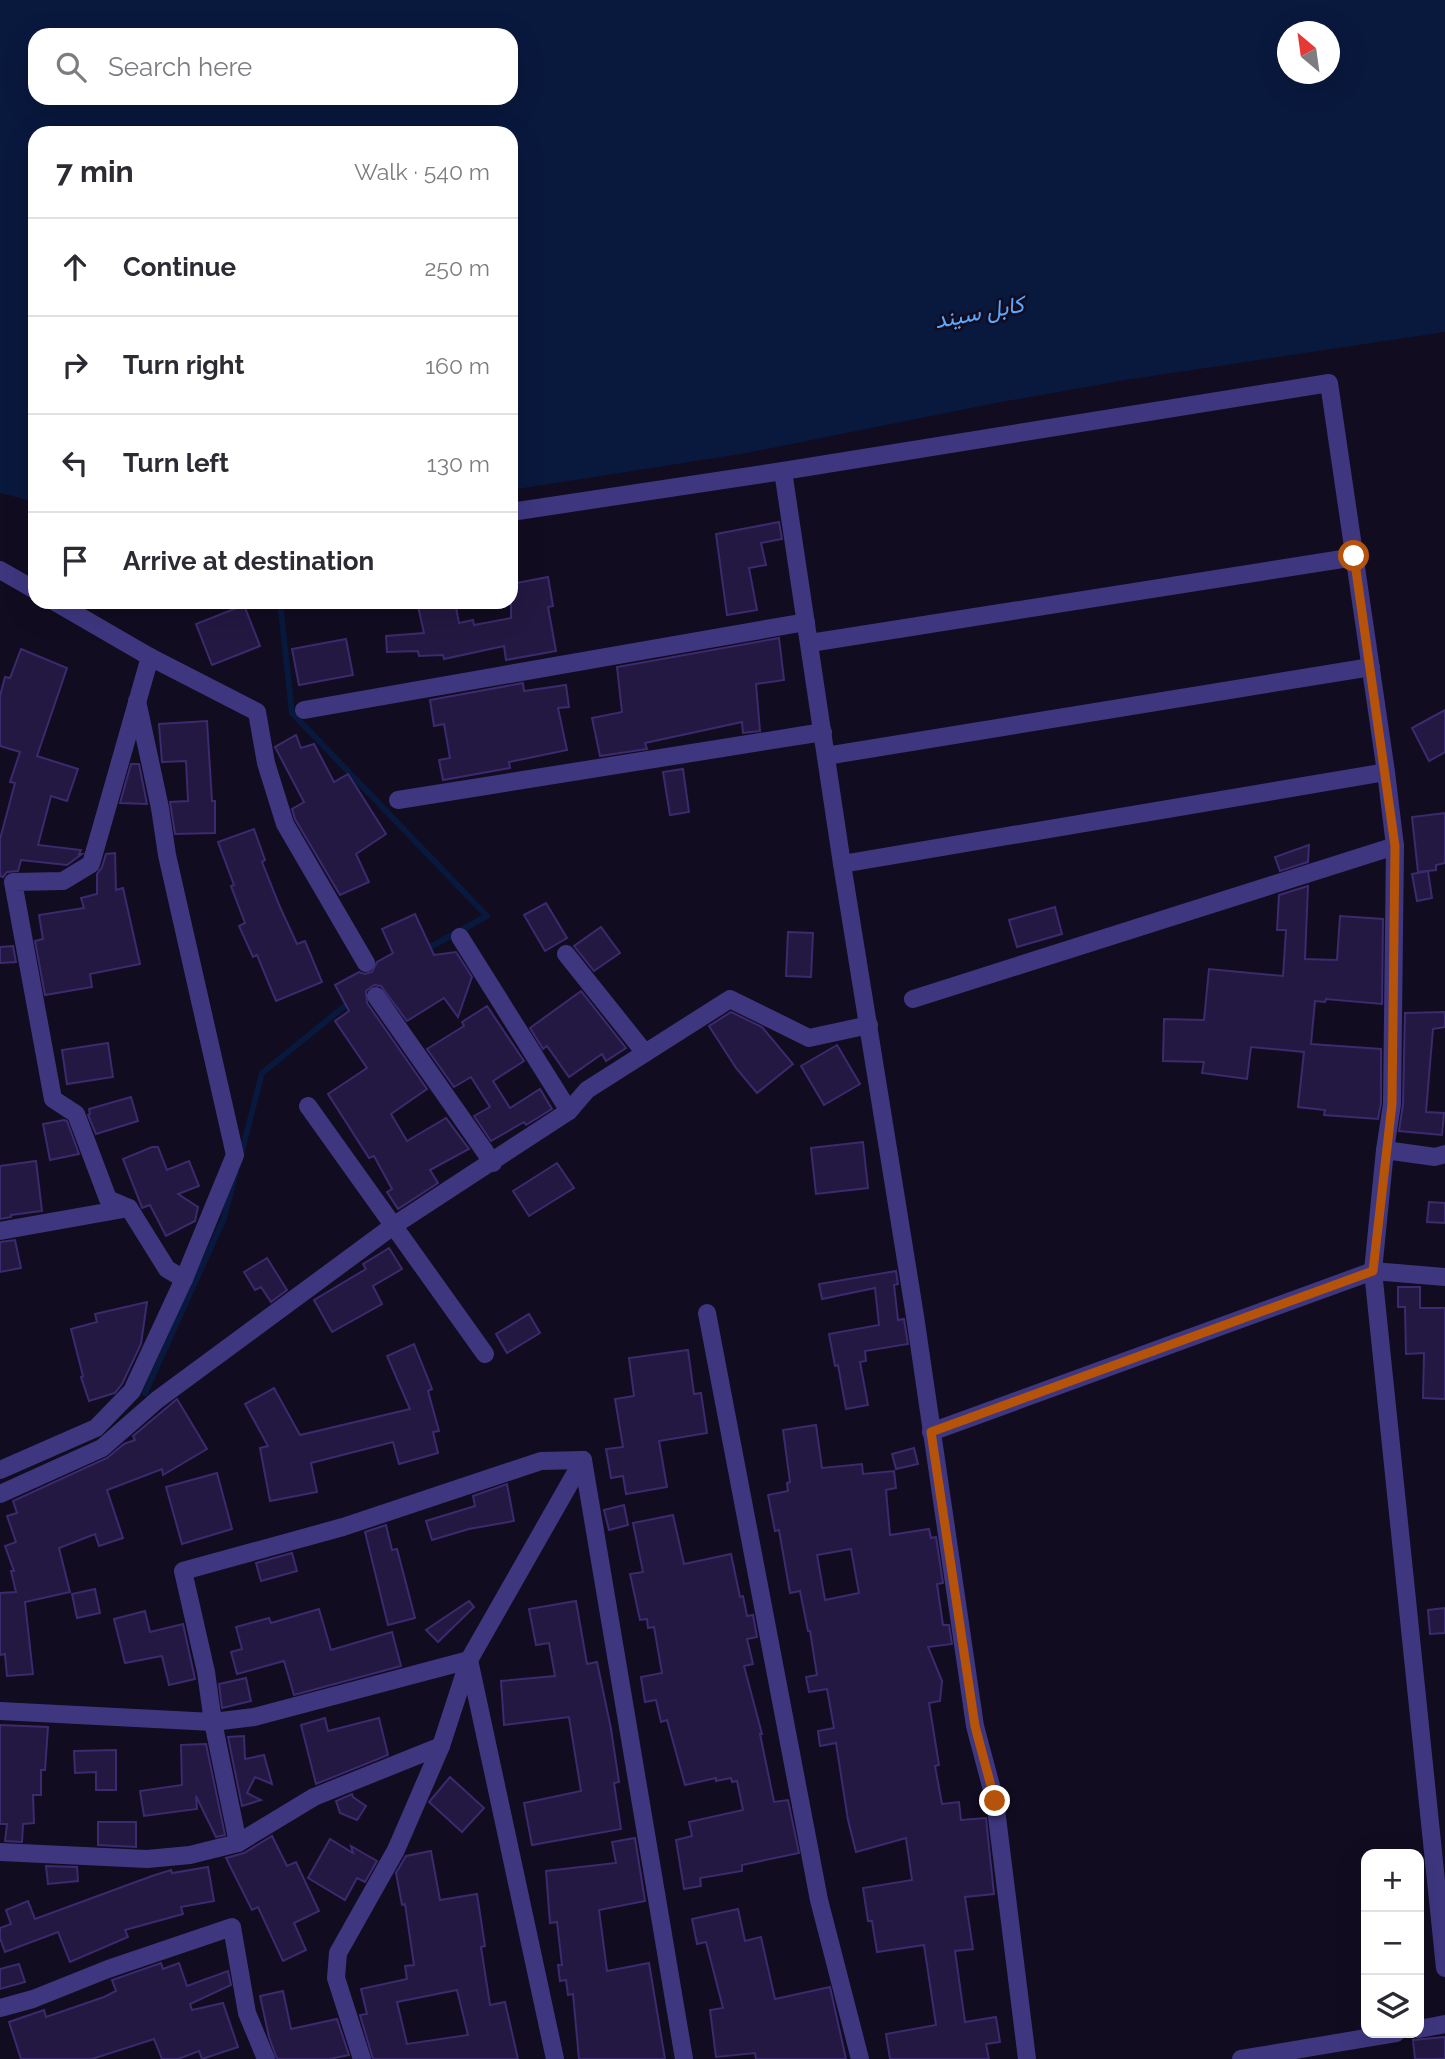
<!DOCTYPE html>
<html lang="en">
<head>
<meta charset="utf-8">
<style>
  :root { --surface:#fff; --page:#f7f7f7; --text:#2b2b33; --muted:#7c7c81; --line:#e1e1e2 }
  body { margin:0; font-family:Raleway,Vazirmatn,sans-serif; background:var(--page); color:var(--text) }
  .controls { position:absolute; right:21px; bottom:21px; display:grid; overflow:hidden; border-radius:14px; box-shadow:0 7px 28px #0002 }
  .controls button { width:63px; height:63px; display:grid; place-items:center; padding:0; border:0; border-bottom:2px solid var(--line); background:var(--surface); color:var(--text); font:35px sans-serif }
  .compass { position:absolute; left:1277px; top:21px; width:63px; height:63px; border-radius:50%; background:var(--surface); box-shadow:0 7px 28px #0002; rotate:331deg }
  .stop { position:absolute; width:21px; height:21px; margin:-16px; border:5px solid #b45309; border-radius:50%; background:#fff }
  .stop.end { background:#b45309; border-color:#fff; box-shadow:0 2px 7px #0008 }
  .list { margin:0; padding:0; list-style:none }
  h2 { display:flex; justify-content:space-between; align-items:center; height:91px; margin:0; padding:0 28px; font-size:30px }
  h2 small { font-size:23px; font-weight:400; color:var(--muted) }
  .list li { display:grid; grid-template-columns:46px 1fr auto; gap:21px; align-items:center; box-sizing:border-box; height:98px; padding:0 28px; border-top:2px solid var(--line) }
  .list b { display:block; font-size:26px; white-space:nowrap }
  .list em { font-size:23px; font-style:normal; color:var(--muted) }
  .icon { flex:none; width:38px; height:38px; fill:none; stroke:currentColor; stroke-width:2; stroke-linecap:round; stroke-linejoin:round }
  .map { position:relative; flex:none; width:1445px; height:2059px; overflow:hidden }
  .search { position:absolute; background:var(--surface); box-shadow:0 7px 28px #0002; left:28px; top:28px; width:490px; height:77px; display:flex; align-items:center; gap:18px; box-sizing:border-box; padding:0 24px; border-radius:21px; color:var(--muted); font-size:26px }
  .panel { position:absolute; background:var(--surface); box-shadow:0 7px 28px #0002; left:28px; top:126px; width:490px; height:483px; border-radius:21px }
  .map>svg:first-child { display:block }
  .water { fill:#09183d; fill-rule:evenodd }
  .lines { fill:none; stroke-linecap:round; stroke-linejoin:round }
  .stream { stroke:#09183d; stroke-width:6 }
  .building { fill:#231841; stroke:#3c2a6e; stroke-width:2; fill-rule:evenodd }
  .minor { stroke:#3e3780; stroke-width:18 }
  .route { stroke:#b45309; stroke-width:9 }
  .labels { text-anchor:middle; stroke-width:5; stroke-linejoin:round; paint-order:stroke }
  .water-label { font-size:23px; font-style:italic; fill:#5aa8ff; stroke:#110c20 }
</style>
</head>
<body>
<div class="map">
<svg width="1445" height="2059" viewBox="0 0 1445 2059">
  <rect width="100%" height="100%" fill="#110c20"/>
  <path class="water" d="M0,0H1445V332L1126,380L996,403L747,453L511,490V133H35V502L0,493ZM1288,32H1330V74H1288ZM35,35H511V98H35Z"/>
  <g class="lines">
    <g class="stream">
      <polyline points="280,602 292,713 487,916 423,951"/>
      <polyline points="241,1155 262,1073 351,1001"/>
      <polyline points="145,1393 224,1218 236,1172"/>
    </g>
  </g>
  <g class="building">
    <polygon points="779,522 782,539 761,543 766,565 749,568 757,610 727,615 716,534"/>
    <polygon points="548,577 553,606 548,607 556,651 506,660 504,646 444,659 443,655 419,656 418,651 387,652 386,636 424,633 417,602 455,602 459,623 473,620 474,625 511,618 511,584"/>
    <polygon points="244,605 260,646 212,665 196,624"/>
    <polygon points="779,638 784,680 756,684 760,731 743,733 742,722 645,743 647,749 600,756 592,718 622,712 617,667"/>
    <polygon points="346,639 353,675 299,685 292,649"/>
    <polygon points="21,649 67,668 37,756 78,769 67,801 51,796 38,845 81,850 79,854 82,854 67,865 21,860 18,871 7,872 3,877 0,876 0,839 15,783 10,782 20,752 0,746 0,696 5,677 10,678"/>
    <polygon points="523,683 524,691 566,685 569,707 558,708 567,750 509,762 510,768 443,780 439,760 450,758 444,724 434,726 430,700"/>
    <polygon points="1445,710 1445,752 1429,761 1412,728"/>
    <polygon points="207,721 212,801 215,801 215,833 175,834 170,802 188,801 186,761 162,762 159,724"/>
    <polygon points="296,735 301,748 314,744 334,782 348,774 386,834 356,854 369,882 340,895 295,819 292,809 304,802 275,747"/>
    <polygon points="131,764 139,764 147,804 120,803"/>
    <polygon points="683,769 689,812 670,815 663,772"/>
    <polygon points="1445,813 1445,863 1436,865 1436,870 1418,872 1412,817"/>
    <polygon points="254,829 265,860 262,862 280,907 297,944 305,941 322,982 276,1001 257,955 253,957 239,926 245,923 231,886 234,885 218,842"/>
    <polygon points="1309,845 1308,862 1280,871 1275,857"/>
    <polygon points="115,853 116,890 123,888 140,964 90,974 92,987 45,995 35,941 43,939 39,915 84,908 81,898 97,894 97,874 102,867 106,854"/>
    <polygon points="1428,871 1432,898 1417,901 1412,874"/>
    <polygon points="1308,886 1305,959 1337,960 1340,916 1383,919 1382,1004 1326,999 1325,1002 1315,1001 1311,1044 1381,1049 1381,1103 1378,1119 1324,1115 1325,1110 1298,1107 1304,1052 1251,1047 1247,1079 1202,1073 1204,1062 1163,1061 1164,1019 1204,1020 1209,969 1283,976 1286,930 1277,930 1279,895"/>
    <polygon points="546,903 567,938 545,951 524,915"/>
    <polygon points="1055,907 1062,934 1017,947 1009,920"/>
    <polygon points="415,914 434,955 456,952 472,977 458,1017 444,998 407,1021 381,986 374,985 366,991 367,1003 427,1089 391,1114 407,1141 446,1118 469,1149 430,1170 438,1183 398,1209 387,1192 392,1189 374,1156 369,1158 328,1094 367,1068 335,1021 349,1011 335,985 359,972 365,974 372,972 377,962 393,953 382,929"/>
    <polygon points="601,927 620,953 594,971 574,946"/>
    <polygon points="788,932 813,933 811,977 786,976"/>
    <polygon points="13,946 16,962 0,963 0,947"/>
    <polygon points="581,991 626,1048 606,1061 602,1054 569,1077 547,1046 543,1049 530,1028"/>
    <polygon points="487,1006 524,1061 493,1081 510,1108 540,1089 552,1109 526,1125 524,1122 491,1141 474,1116 490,1107 471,1077 454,1087 427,1049 464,1026 462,1022"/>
    <polygon points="731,1012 762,1027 793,1064 757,1093 736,1068 709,1026"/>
    <polygon points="1445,1012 1445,1027 1433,1029 1426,1112 1444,1113 1442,1135 1399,1131 1403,1104 1405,1013"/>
    <polygon points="108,1043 113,1077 67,1084 62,1050"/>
    <polygon points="837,1045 860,1084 824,1105 801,1066"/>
    <polygon points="131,1097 138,1121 96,1134 88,1115 90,1114 89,1109"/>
    <polygon points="64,1120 67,1121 79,1154 50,1160 43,1124"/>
    <polygon points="863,1142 868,1188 816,1194 811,1148"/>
    <polygon points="152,1147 158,1147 167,1170 189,1161 199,1186 178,1194 198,1207 195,1221 166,1236 150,1205 142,1208 141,1205 123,1159"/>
    <polygon points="36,1161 42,1211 11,1215 11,1217 0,1219 0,1166"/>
    <polygon points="557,1163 574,1188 529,1216 513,1191"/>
    <polygon points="1429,1202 1445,1203 1445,1223 1427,1222"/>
    <polygon points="15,1240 21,1268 0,1272 0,1242"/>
    <polygon points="389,1248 402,1269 373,1286 382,1304 332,1332 314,1300 366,1269 363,1264"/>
    <polygon points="267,1258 287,1290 271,1302 261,1287 255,1290 244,1272"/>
    <polygon points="896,1271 898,1284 894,1285 898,1320 904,1319 908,1344 865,1351 866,1361 860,1362 868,1405 846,1409 838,1365 835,1366 829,1334 879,1325 875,1288 822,1299 819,1284"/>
    <polygon points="1398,1287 1420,1287 1420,1308 1445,1308 1445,1399 1423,1398 1424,1353 1406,1354 1405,1307 1398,1307"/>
    <polygon points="147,1302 141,1344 122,1384 115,1393 89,1401 81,1377 83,1376 71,1329 97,1322 95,1314"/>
    <polygon points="529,1314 540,1333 507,1353 496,1334"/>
    <polygon points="414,1344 432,1389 428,1391 439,1431 433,1432 438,1453 399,1464 393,1442 311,1463 317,1492 270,1501 260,1448 268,1446 245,1404 274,1388 300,1435 410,1409 387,1356"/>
    <polygon points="688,1350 694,1394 701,1393 707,1433 659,1441 667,1487 626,1494 623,1476 611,1478 606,1449 623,1447 615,1399 634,1396 629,1358"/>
    <polygon points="177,1399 207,1449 163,1475 162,1469 107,1490 123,1538 99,1546 95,1534 59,1548 70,1592 25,1602 33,1674 7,1676 5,1654 0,1655 0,1593 16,1592 11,1571 14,1571 5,1546 16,1542 7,1516 17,1513 13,1501 107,1458 124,1444 135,1440 133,1436"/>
    <path d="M816,1425L822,1468L862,1464L863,1474L894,1471L896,1488L886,1490L890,1535L929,1529L931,1538L936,1537L943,1583L937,1584L943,1625H949L952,1644L928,1647L942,1681L940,1701L929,1703L939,1765L935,1766L942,1804L959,1802L961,1820L986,1818L994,1894L965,1897L973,1949L955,1951L965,2022L996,2017L1000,2042L986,2044L989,2059H890L886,2034L936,2025L924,1945L877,1952L872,1921H868L863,1888L912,1880L906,1838L856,1852L848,1820L836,1743L820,1746L818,1731L834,1728L827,1689L809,1692L806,1677L817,1675L810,1631H808L800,1591L790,1593L779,1530L775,1531L768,1495L788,1491L787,1483L790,1482L783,1430ZM851,1549L859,1593L825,1600L817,1555Z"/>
    <polygon points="914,1448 918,1464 896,1469 892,1454"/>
    <polygon points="217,1473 232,1529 182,1544 166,1487"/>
    <polygon points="507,1484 514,1521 469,1529 432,1540 426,1521 475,1506 473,1496"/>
    <polygon points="624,1505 628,1525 609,1530 604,1510"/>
    <polygon points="673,1515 684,1564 731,1554 740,1597 743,1596 747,1616 753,1615 757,1637 747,1639 753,1664 744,1666 762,1734 760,1734 774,1802 788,1800 799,1853 742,1865 742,1871 700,1878 701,1886 684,1889 676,1840 692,1836 689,1822 743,1810 737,1781 732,1782 731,1778 716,1781 716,1778 685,1785 667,1720 661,1722 656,1700 645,1702 641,1677 662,1673 654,1627 648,1628 647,1619 640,1620 630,1574 643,1572 633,1523"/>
    <polygon points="386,1525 392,1550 397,1549 415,1618 388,1625 365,1532"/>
    <polygon points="292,1553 297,1571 261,1581 256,1563"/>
    <polygon points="95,1589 100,1613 77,1618 72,1594"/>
    <polygon points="469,1601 474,1607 438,1642 426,1630"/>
    <polygon points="576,1601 587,1664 597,1662 611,1729 619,1782 614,1783 621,1829 532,1845 524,1803 581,1791 569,1717 504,1725 501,1681 555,1676 549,1643 536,1645 529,1609"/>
    <polygon points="1445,1608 1445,1633 1430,1634 1428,1610"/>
    <polygon points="319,1609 331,1650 392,1632 401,1666 294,1695 284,1661 237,1674 231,1652 242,1649 236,1627 269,1618 271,1623"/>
    <polygon points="145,1611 150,1632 183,1624 195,1679 169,1685 162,1656 125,1663 114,1619"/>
    <polygon points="246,1678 251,1701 222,1708 219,1684"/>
    <polygon points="325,1718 328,1731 379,1718 388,1755 316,1784 301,1725"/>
    <polygon points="0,1725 48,1727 45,1770 41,1770 41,1795 33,1795 34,1823 23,1824 22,1842 5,1841 7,1824 0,1824"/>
    <polygon points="244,1736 245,1759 264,1755 272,1784 255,1777 247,1793 261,1800 242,1806 228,1737"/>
    <polygon points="206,1744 225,1835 216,1837 196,1796 197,1809 144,1816 140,1791 182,1785 181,1745"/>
    <polygon points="116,1750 116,1790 96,1790 96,1772 75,1773 74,1751"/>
    <polygon points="450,1777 484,1808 462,1832 429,1802"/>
    <polygon points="352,1794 353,1797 366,1806 357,1820 340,1813 336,1801"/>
    <polygon points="98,1822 136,1822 136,1847 98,1845"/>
    <polygon points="272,1836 287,1866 296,1862 319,1911 294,1923 306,1950 283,1961 258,1907 252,1910 226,1858 244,1853"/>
    <polygon points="635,1838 645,1901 599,1910 607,1971 649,1963 665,2059 579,2059 573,1994 568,1995 566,1980 560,1981 558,1965 562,1965 557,1922 550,1923 546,1871 616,1863 612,1842"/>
    <polygon points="330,1839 353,1853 351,1846 377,1861 365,1882 357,1878 345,1900 308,1878"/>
    <path d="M431,1851L440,1900L477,1894L485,1946L481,1947L490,2005L505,2002L518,2059H373L360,2015L367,2014L361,1989L407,1979L405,1966L414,1965L405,1904L402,1905L396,1873L406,1856ZM457,1990L468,2035L407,2044L397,2002Z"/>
    <polygon points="46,1866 77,1867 78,1881 48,1884"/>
    <polygon points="208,1867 214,1901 181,1907 183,1914 125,1930 128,1937 70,1962 58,1932 5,1952 0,1938 0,1928 11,1924 6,1910 28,1901 35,1919 152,1876 171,1870 172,1873"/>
    <polygon points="738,1909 745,1941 761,1937 775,1999 830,1987 846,2059 756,2059 755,2053 716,2057 710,2010 723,2008 706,1942 697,1944 692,1919"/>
    <polygon points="161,1963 163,1969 179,1963 187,1986 228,1971 231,1985 190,2004 192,2010 223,2003 238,2047 202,2059 199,2051 178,2059 162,2059 154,2039 92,2059 21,2059 9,2022 44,2010 46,2017 104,1997 116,1991 112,1980"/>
    <polygon points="19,1964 25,1982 0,1989 0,1969"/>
    <polygon points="283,1991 291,2029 337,2019 349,2055 329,2059 277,2059 269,2037 260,1996"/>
    <polygon points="1445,2037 1445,2059 1415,2059 1413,2040"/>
  </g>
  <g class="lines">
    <g class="minor">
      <polyline points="783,471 842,864 915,1316 975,1726 995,1801 1027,2059"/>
      <polyline points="511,512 783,471 1329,383 1386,772 1395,846 1392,1104 1385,1150"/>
      <polyline points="0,570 35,590"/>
      <polyline points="55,602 150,657 257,712 266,763 285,824 366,963"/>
      <polyline points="810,643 1355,557"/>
      <polyline points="150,657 91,864 63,881 13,882 53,1099 76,1114 108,1199 129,1208 167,1269 184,1279"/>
      <polyline points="304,710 806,622"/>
      <polyline points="826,756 1371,667"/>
      <polyline points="398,800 823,732"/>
      <polyline points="842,864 1386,772"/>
      <polyline points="460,937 569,1111"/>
      <polyline points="566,954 645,1053"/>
      <polyline points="376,996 493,1163"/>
      <polyline points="913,999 1395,846"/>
      <polyline points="308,1106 485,1354"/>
      <polyline points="1445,1154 1435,1157 1385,1150 1373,1271 1445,1968"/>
      <polyline points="0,1231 129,1208"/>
      <polyline points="707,1313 819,1900 860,2059"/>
      <polyline points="931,1432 1373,1271 1445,1277"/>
      <polyline points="583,1460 684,2059"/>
      <polyline points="0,1470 96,1428 132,1391 184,1279 235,1155 167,855 160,808 137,701"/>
      <polyline points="0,1494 102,1448 157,1400 393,1226 569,1111 587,1090 730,999 809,1038 869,1025"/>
      <polyline points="0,1711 213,1722 254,1717 469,1660 555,2059"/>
      <polyline points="238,1843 213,1722 206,1672 183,1571 343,1527 541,1461 583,1460"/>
      <polyline points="0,1852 147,1859 190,1855 238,1843 314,1797 441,1746"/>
      <polyline points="0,2008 33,1999 108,1969 232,1927 247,2013 266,2059"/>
      <polyline points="1419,2029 1445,2024"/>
      <polyline points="362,2059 336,1978 338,1953 396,1850 441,1746 469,1660 583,1460"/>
      <polyline points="1241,2059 1396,2033"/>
    </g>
  </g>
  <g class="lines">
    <polyline class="route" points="995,1801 975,1726 931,1432 1373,1271 1392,1104 1395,846 1354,556"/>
  </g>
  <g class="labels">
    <g class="water-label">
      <text transform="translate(979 312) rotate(-11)" y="8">کابل سيند</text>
    </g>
  </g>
</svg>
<div class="controls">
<button>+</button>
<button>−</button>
<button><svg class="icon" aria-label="layers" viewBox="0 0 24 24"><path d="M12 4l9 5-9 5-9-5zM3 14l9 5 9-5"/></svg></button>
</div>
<svg class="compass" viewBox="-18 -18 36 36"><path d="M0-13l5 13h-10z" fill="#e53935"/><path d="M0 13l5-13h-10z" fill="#7c7c81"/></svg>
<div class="stop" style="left:1354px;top:556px"></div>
<div class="stop end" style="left:995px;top:1801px"></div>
<div class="search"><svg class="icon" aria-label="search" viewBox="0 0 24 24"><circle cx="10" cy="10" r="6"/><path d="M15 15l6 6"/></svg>Search here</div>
<section class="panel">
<h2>7 min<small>Walk · 540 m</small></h2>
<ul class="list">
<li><svg class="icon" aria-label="ahead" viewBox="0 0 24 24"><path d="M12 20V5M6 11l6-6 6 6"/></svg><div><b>Continue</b></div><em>250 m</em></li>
<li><svg class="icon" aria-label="right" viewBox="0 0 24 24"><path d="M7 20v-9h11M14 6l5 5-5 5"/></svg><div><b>Turn right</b></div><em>160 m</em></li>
<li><svg class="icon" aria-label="left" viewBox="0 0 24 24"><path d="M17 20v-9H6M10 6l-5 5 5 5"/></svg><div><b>Turn left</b></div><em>130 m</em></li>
<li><svg class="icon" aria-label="arrive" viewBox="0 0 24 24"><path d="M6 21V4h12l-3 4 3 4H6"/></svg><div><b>Arrive at destination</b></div></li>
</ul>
</section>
</div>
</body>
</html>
